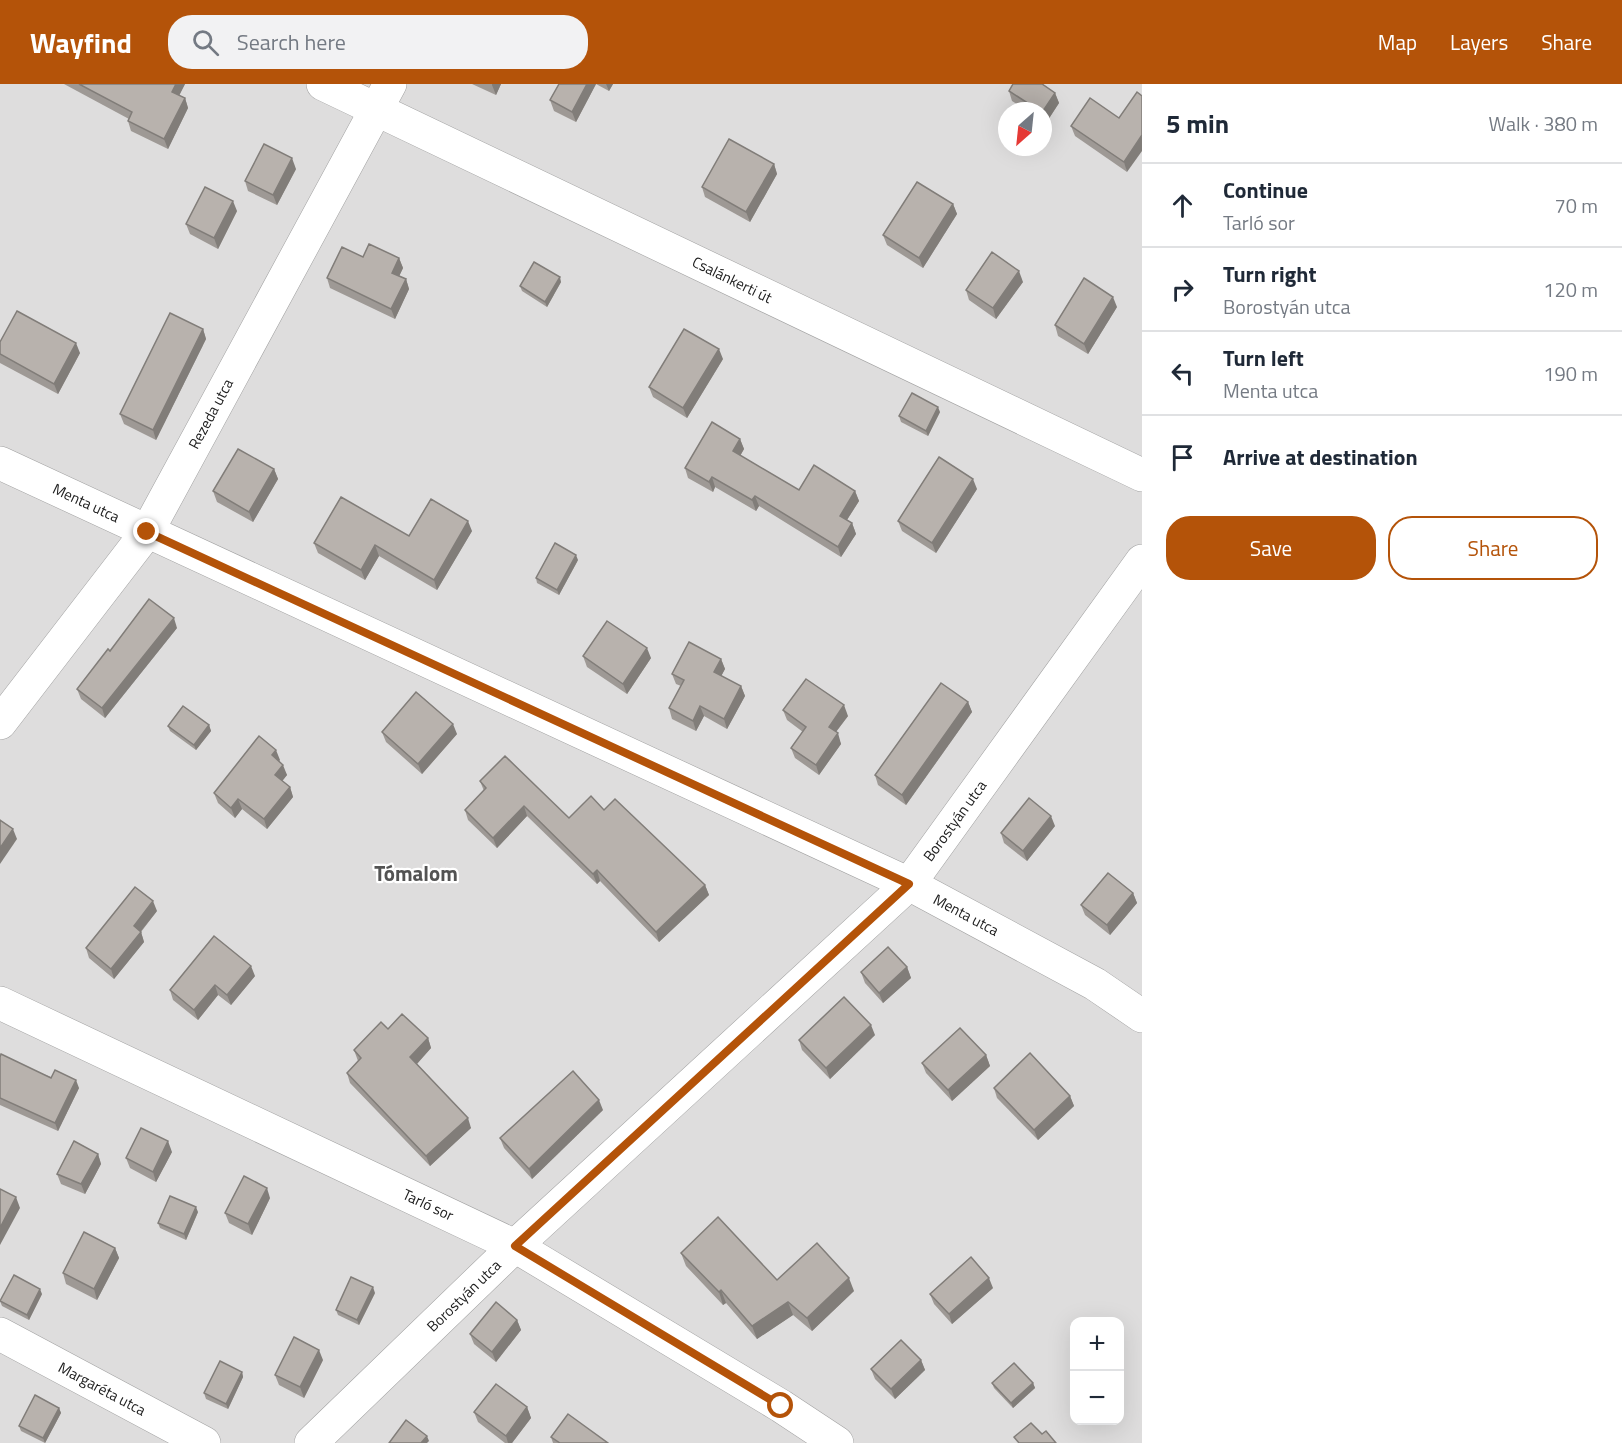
<!DOCTYPE html>
<html lang="en">
<head>
<meta charset="utf-8">
<style>
  :root { --surface:#fff; --page:#f2f2f3; --text:#1f2937; --muted:#747a83; --line:#e0e1e3; --accent:#b45309 }
  body { margin:0; font-family:"Titillium Web",sans-serif; background:var(--page); color:var(--text) }
  .controls { position:absolute; right:18px; bottom:18px; display:grid; overflow:hidden; border-radius:12px; box-shadow:0 6px 24px #0002 }
  .controls button { width:54px; height:54px; display:grid; place-items:center; padding:0; border:0; border-bottom:2px solid var(--line); background:var(--surface); color:var(--text); font:30px sans-serif }
  .compass { position:absolute; left:998px; top:18px; width:54px; height:54px; border-radius:50%; background:var(--surface); box-shadow:0 6px 24px #0002; rotate:207deg }
  .stop { position:absolute; width:18px; height:18px; margin:-14px; border:4px solid #b45309; border-radius:50%; background:#fff }
  .stop.end { background:#b45309; border-color:#fff; box-shadow:0 2px 6px #0008 }
  .list { margin:0; padding:0; list-style:none }
  h2 { display:flex; justify-content:space-between; align-items:center; height:78px; margin:0; padding:0 24px; font-size:26px }
  h2 small { font-size:20px; font-weight:400; color:var(--muted) }
  .list li { display:grid; grid-template-columns:39px 1fr auto; gap:18px; align-items:center; box-sizing:border-box; height:84px; padding:0 24px; border-top:2px solid var(--line) }
  .list b { display:block; font-size:22px; white-space:nowrap }
  .list p { margin:0; font-size:20px; white-space:nowrap; color:var(--muted) }
  .list em { font-size:20px; font-style:normal; color:var(--muted) }
  .actions { display:flex; gap:12px; padding:18px 24px }
  .actions a { flex:1; padding:14px 0; border:2px solid var(--accent); border-radius:24px; text-align:center; font-size:21px; color:var(--accent) }
  .actions .main { background:var(--accent); color:#fff }
  .icon { flex:none; width:33px; height:33px; fill:none; stroke:currentColor; stroke-width:2; stroke-linecap:round; stroke-linejoin:round }
  .map { position:relative; flex:none; width:1142px; height:1359px; overflow:hidden }
  header { display:flex; align-items:center; gap:36px; box-sizing:border-box; height:84px; padding:0 30px; background:var(--accent); color:#fff }
  header strong { font-size:28px }
  nav { display:flex; gap:33px; margin-inline-start:auto; font-size:21px }
  .search { width:420px; height:54px; background:var(--page); display:flex; align-items:center; gap:15px; box-sizing:border-box; padding:0 21px; border-radius:24px; color:var(--muted); font-size:22px }
  main { display:flex }
  aside { flex:1; background:var(--surface) }
  .map>svg:first-child { display:block }
  .residential { fill:#dedddd; fill-rule:evenodd }
  .lines { fill:none; stroke-linecap:round; stroke-linejoin:round }
  .minor-casing { stroke:#a1a1a1; stroke-width:34 }
  .minor { stroke:#fff; stroke-width:33 }
  .wall { fill:#9e9995 }
  .shaded-wall { fill:#817d79 }
  .building { fill:#b8b2ad; stroke:#817d79; stroke-width:1.5 }
  .route { stroke:#b45309; stroke-width:8 }
  .labels { text-anchor:middle; stroke-width:4.5; stroke-linejoin:round; paint-order:stroke }
  .street-label { font-size:15px; fill:#202020; stroke:#fff }
  .district-label { font-size:21px; font-weight:bold; fill:#535353; stroke:#fff }
</style>
</head>
<body>
<header>
<strong>Wayfind</strong>
<div class="search"><svg class="icon" aria-label="search" viewBox="0 0 24 24"><circle cx="10" cy="10" r="6"/><path d="M15 15l6 6"/></svg>Search here</div>
<nav><a>Map</a><a>Layers</a><a>Share</a></nav>
</header>
<main>
<div class="map">
<svg width="1142" height="1359" viewBox="0 0 1142 1359">
  <rect width="100%" height="100%" fill="#efede7"/>
  <path class="residential" d="M0,0H1142V1359H0ZM1007,27H1043V63H1007ZM1074,1238H1120V1336H1074Z"/>
  <g class="lines">
    <g class="minor-casing">
      <g id="minor">
        <polyline points="323,0 1142,391"/>
        <polyline points="0,379 909,800 1095,900 1142,932"/>
        <polyline points="0,639 147,448 390,0"/>
        <polyline points="0,919 515,1162 781,1322 837,1359"/>
        <polyline points="0,1250 204,1359"/>
        <polyline points="311,1359 515,1162 909,800 1142,477"/>
      </g>
    </g>
    <use href="#minor" class="minor"/>
  </g>
  <g class="wall">
    <polygon points="64,0 185,0 179,11 185,14 188,24 168,65 131,47 128,37 129,35"/>
    <polygon points="472,0 501,0 496,11"/>
    <polygon points="559,0 613,0 609,7 596,0 576,38 554,27 550,16"/>
    <polygon points="1043,0 1055,9 1059,19 1046,39 1043,37 1043,27 1028,27 1012,17 1009,7"/>
    <polygon points="1119,34 1127,88 1075,52 1071,42"/>
    <polygon points="774,80 777,90 750,138 705,113 702,103"/>
    <polygon points="296,85 277,121 248,107 245,97"/>
    <polygon points="953,120 957,130 923,184 887,161 883,151"/>
    <polygon points="237,127 218,165 190,150 186,140"/>
    <polygon points="363,173 399,174 403,184 399,192 406,195 409,205 395,235 330,204 327,194"/>
    <polygon points="561,198 547,223 522,207 520,202"/>
    <polygon points="1023,198 996,235 969,216 966,206"/>
    <polygon points="1117,223 1088,270 1058,252 1055,241"/>
    <polygon points="203,245 206,255 156,356 124,340 120,330"/>
    <polygon points="0,258 80,269 58,310 0,279"/>
    <polygon points="723,275 687,334 653,313 649,303"/>
    <polygon points="940,328 928,352 901,338 899,332"/>
    <polygon points="740,355 744,365 740,372 799,406 855,407 859,417 847,436 852,439 856,450 841,473 759,422 756,427 715,403 713,408 688,394 685,384"/>
    <polygon points="274,385 278,395 253,438 217,418 213,407"/>
    <polygon points="977,405 936,469 902,447 898,437"/>
    <polygon points="472,447 437,506 379,472 365,496 318,469 314,459"/>
    <polygon points="578,476 559,511 537,499 536,494"/>
    <polygon points="177,544 105,634 81,615 77,605 110,567"/>
    <polygon points="583,572 651,574 627,610 587,583"/>
    <polygon points="721,575 725,585 721,592 741,602 745,612 727,645 704,632 696,647 672,635 669,624 681,602 676,600 672,590"/>
    <polygon points="968,618 972,628 906,721 878,701 875,691"/>
    <polygon points="783,626 848,632 836,648 841,660 819,691 795,674 791,664 803,648 787,636"/>
    <polygon points="209,641 211,647 196,666 170,647 168,642"/>
    <polygon points="382,648 457,650 422,690 386,658"/>
    <polygon points="280,676 279,677 287,691 282,697 290,703 293,713 267,745 242,725 235,734 218,719 214,709"/>
    <polygon points="480,697 569,734 604,726 705,801 709,811 659,858 600,797 597,800 527,732 497,764 468,736 465,726 484,707"/>
    <polygon points="1055,742 1027,777 1004,759 1001,749"/>
    <polygon points="1133,809 1137,819 1110,851 1085,831 1081,821"/>
    <polygon points="157,827 141,848 144,858 114,895 89,874 86,864"/>
    <polygon points="907,883 911,894 883,919 865,899 861,888"/>
    <polygon points="255,892 231,921 218,911 198,936 173,916 170,906"/>
    <polygon points="388,945 428,954 431,964 417,980 471,1044 430,1082 350,999 347,989 358,977 354,966"/>
    <polygon points="875,951 830,995 802,966 799,956"/>
    <polygon points="986,971 990,982 952,1017 926,989 922,979"/>
    <polygon points="0,973 79,1004 58,1047 0,1021"/>
    <polygon points="994,1004 1070,1012 1074,1022 1038,1056 997,1014"/>
    <polygon points="603,1026 532,1095 504,1064 500,1054"/>
    <polygon points="172,1068 156,1098 130,1084 126,1074"/>
    <polygon points="98,1070 101,1080 85,1110 61,1100 57,1090"/>
    <polygon points="270,1114 252,1151 229,1139 225,1129"/>
    <polygon points="198,1128 186,1156 160,1144 158,1139"/>
    <polygon points="115,1164 119,1174 97,1216 66,1200 63,1189"/>
    <polygon points="681,1169 777,1196 854,1207 812,1247 793,1231 757,1255 726,1219 723,1221 686,1182"/>
    <polygon points="993,1204 952,1240 934,1220 930,1210"/>
    <polygon points="375,1209 359,1241 338,1231 336,1226"/>
    <polygon points="42,1210 29,1236 2,1222 0,1217"/>
    <polygon points="517,1236 521,1246 496,1278 474,1260 470,1250"/>
    <polygon points="323,1276 304,1314 279,1301 275,1291"/>
    <polygon points="921,1276 925,1286 895,1315 875,1295 871,1285"/>
    <polygon points="242,1288 243,1293 228,1325 206,1315 204,1309"/>
    <polygon points="992,1299 1033,1299 1035,1304 1013,1324 994,1304"/>
    <polygon points="527,1323 531,1334 512,1359 505,1359 478,1338 474,1328"/>
    <polygon points="59,1324 61,1329 45,1359 21,1347 19,1342"/>
    <polygon points="551,1353 608,1359 553,1359"/>
  </g>
  <g class="shaded-wall">
    <polygon points="176,0 185,0 176,18 172,8"/>
    <polygon points="492,0 501,0 496,11 492,1"/>
    <polygon points="587,0 596,0 576,38 572,28"/>
    <polygon points="606,0 613,0 609,7"/>
    <polygon points="1055,9 1059,19 1046,39 1043,31 1043,27"/>
    <polygon points="185,14 188,24 168,65 164,55"/>
    <polygon points="1142,51 1142,67 1127,88 1124,78"/>
    <polygon points="292,74 296,85 277,121 273,111"/>
    <polygon points="774,80 777,90 750,138 746,128"/>
    <polygon points="233,117 237,127 218,165 214,154"/>
    <polygon points="953,120 957,130 923,184 919,174"/>
    <polygon points="399,174 403,184 396,199 392,189"/>
    <polygon points="1019,187 1023,198 996,235 993,224"/>
    <polygon points="560,193 561,198 547,223 545,218"/>
    <polygon points="406,195 409,205 395,235 391,225"/>
    <polygon points="1113,213 1117,223 1088,270 1084,260"/>
    <polygon points="203,245 206,255 156,356 153,346"/>
    <polygon points="76,259 80,269 58,310 54,300"/>
    <polygon points="719,265 723,275 687,334 683,324"/>
    <polygon points="938,323 940,328 928,352 926,347"/>
    <polygon points="740,355 744,365 737,377 733,367"/>
    <polygon points="274,385 278,395 253,438 249,428"/>
    <polygon points="712,393 715,403 713,408 709,398"/>
    <polygon points="973,395 977,405 936,469 932,459"/>
    <polygon points="855,407 859,417 843,442 840,432"/>
    <polygon points="755,412 759,422 756,427 752,416"/>
    <polygon points="468,437 472,447 437,506 434,496"/>
    <polygon points="852,439 856,450 841,473 838,463"/>
    <polygon points="375,461 379,472 365,496 361,486"/>
    <polygon points="576,471 578,476 559,511 557,506"/>
    <polygon points="174,534 177,544 105,634 102,624"/>
    <polygon points="647,564 651,574 627,610 623,600"/>
    <polygon points="721,575 725,585 718,598 714,588"/>
    <polygon points="741,602 745,612 727,645 724,635"/>
    <polygon points="968,618 972,628 906,721 902,711"/>
    <polygon points="844,621 848,632 832,653 829,643"/>
    <polygon points="700,622 704,632 696,647 693,637"/>
    <polygon points="453,640 457,650 422,690 418,680"/>
    <polygon points="209,641 211,647 196,666 194,661"/>
    <polygon points="838,649 841,660 819,691 816,681"/>
    <polygon points="276,666 280,676 275,682 272,671"/>
    <polygon points="283,681 287,691 279,701 275,691"/>
    <polygon points="290,703 293,713 267,745 264,735"/>
    <polygon points="238,715 242,725 235,734 231,724"/>
    <polygon points="524,722 527,732 497,764 493,754"/>
    <polygon points="1051,732 1055,742 1027,777 1023,767"/>
    <polygon points="13,745 17,755 0,780 0,764"/>
    <polygon points="597,786 600,797 597,800 593,790"/>
    <polygon points="705,801 709,811 659,858 656,848"/>
    <polygon points="1133,809 1137,819 1110,851 1107,841"/>
    <polygon points="153,817 157,827 137,852 134,842"/>
    <polygon points="141,848 144,858 114,895 111,885"/>
    <polygon points="251,882 255,892 231,921 227,911"/>
    <polygon points="907,883 911,894 883,919 879,909"/>
    <polygon points="215,901 218,911 198,936 194,926"/>
    <polygon points="871,941 875,951 830,995 826,984"/>
    <polygon points="428,954 431,964 414,983 410,973"/>
    <polygon points="986,971 990,982 952,1017 948,1006"/>
    <polygon points="76,996 79,1004 58,1047 55,1039"/>
    <polygon points="1070,1012 1074,1022 1038,1056 1034,1046"/>
    <polygon points="599,1016 603,1026 532,1095 529,1085"/>
    <polygon points="468,1034 471,1044 430,1082 426,1072"/>
    <polygon points="168,1057 172,1068 156,1098 153,1088"/>
    <polygon points="98,1070 101,1080 85,1110 81,1100"/>
    <polygon points="267,1104 270,1114 252,1151 248,1140"/>
    <polygon points="16,1113 20,1124 0,1161 0,1144"/>
    <polygon points="196,1123 198,1128 186,1156 184,1150"/>
    <polygon points="115,1164 119,1174 97,1216 94,1205"/>
    <polygon points="849,1194 854,1207 812,1247 807,1234"/>
    <polygon points="989,1194 993,1204 952,1240 949,1230"/>
    <polygon points="373,1203 375,1209 359,1241 357,1236"/>
    <polygon points="40,1205 42,1210 29,1236 27,1231"/>
    <polygon points="721,1206 726,1219 723,1221 719,1208"/>
    <polygon points="788,1218 793,1231 757,1255 752,1242"/>
    <polygon points="517,1236 521,1246 496,1278 492,1268"/>
    <polygon points="319,1266 323,1276 304,1314 300,1303"/>
    <polygon points="921,1276 925,1286 895,1315 891,1305"/>
    <polygon points="242,1288 243,1293 228,1325 226,1320"/>
    <polygon points="1033,1299 1035,1304 1013,1324 1011,1319"/>
    <polygon points="527,1323 531,1334 512,1359 508,1359 506,1352"/>
    <polygon points="59,1324 61,1329 45,1359 43,1354"/>
    <polygon points="427,1352 429,1357 427,1359 421,1359"/>
  </g>
  <g class="building">
    <polygon points="79,0 176,0 172,8 185,14 164,55 128,37 132,28"/>
    <polygon points="559,0 587,0 572,28 550,16"/>
    <polygon points="1013,0 1042,0 1055,9 1043,27 1040,27 1009,7"/>
    <polygon points="1137,8 1142,12 1142,51 1124,78 1071,42 1090,14 1119,34"/>
    <polygon points="729,55 774,80 746,128 702,103"/>
    <polygon points="264,60 292,74 273,111 245,97"/>
    <polygon points="917,98 953,120 919,174 883,151"/>
    <polygon points="205,103 233,117 214,154 186,140"/>
    <polygon points="369,160 399,174 392,189 406,195 391,225 327,194 342,163 363,173"/>
    <polygon points="992,168 1019,187 993,224 966,206"/>
    <polygon points="534,178 560,193 545,218 520,202"/>
    <polygon points="1084,194 1113,213 1084,260 1055,241"/>
    <polygon points="17,227 76,259 54,300 0,270 0,258"/>
    <polygon points="170,229 203,245 153,346 120,330"/>
    <polygon points="684,245 719,265 683,324 649,303"/>
    <polygon points="912,309 938,323 926,347 899,332"/>
    <polygon points="712,338 740,355 733,367 799,406 814,381 855,407 840,432 852,439 838,463 755,412 752,416 712,393 709,398 685,384"/>
    <polygon points="238,365 274,385 249,428 213,407"/>
    <polygon points="939,373 973,395 932,459 898,437"/>
    <polygon points="341,413 409,452 431,415 468,437 434,496 375,461 361,486 314,459"/>
    <polygon points="555,459 576,471 557,506 536,494"/>
    <polygon points="149,515 174,534 102,624 77,605 108,565 110,567"/>
    <polygon points="607,537 647,564 623,600 583,572"/>
    <polygon points="689,558 721,575 714,588 741,602 724,635 700,622 693,637 669,624 684,596 672,590"/>
    <polygon points="806,595 844,621 829,643 838,649 816,681 791,664 806,643 783,626"/>
    <polygon points="941,599 968,618 902,711 875,691"/>
    <polygon points="416,608 453,640 418,680 382,648"/>
    <polygon points="183,622 209,641 194,661 168,642"/>
    <polygon points="259,652 276,666 272,671 283,681 275,691 290,703 264,735 238,715 231,724 214,709"/>
    <polygon points="505,672 569,734 591,712 604,726 615,715 705,801 656,848 597,786 593,790 524,722 493,754 465,726 486,704 480,697"/>
    <polygon points="1029,714 1051,732 1023,767 1001,749"/>
    <polygon points="0,736 13,745 0,764"/>
    <polygon points="1108,789 1133,809 1107,841 1081,821"/>
    <polygon points="135,803 153,817 134,842 141,848 111,885 86,864"/>
    <polygon points="214,852 251,882 227,911 215,901 194,926 170,906"/>
    <polygon points="888,863 907,883 879,909 861,888"/>
    <polygon points="844,913 871,941 826,984 799,956"/>
    <polygon points="402,930 428,954 410,973 468,1034 426,1072 347,989 361,974 354,966 381,938 388,945"/>
    <polygon points="960,944 986,971 948,1006 922,979"/>
    <polygon points="1030,969 1070,1012 1034,1046 994,1004"/>
    <polygon points="1,970 51,994 55,986 76,996 55,1039 0,1014 0,973"/>
    <polygon points="573,987 599,1016 529,1085 500,1054"/>
    <polygon points="141,1044 168,1057 153,1088 126,1074"/>
    <polygon points="74,1057 98,1070 81,1100 57,1090"/>
    <polygon points="244,1092 267,1104 248,1140 225,1129"/>
    <polygon points="0,1105 16,1113 0,1144"/>
    <polygon points="170,1112 196,1123 184,1150 158,1139"/>
    <polygon points="718,1133 777,1196 817,1159 849,1194 807,1234 788,1218 752,1242 721,1206 719,1208 681,1169"/>
    <polygon points="84,1148 115,1164 94,1205 63,1189"/>
    <polygon points="971,1173 989,1194 949,1230 930,1210"/>
    <polygon points="14,1191 40,1205 27,1231 0,1217"/>
    <polygon points="351,1193 373,1203 357,1236 336,1226"/>
    <polygon points="496,1218 517,1236 492,1268 470,1250"/>
    <polygon points="294,1253 319,1266 300,1303 275,1291"/>
    <polygon points="901,1256 921,1276 891,1305 871,1285"/>
    <polygon points="220,1277 242,1288 226,1320 204,1309"/>
    <polygon points="1014,1279 1033,1299 1011,1319 992,1299"/>
    <polygon points="496,1300 527,1323 506,1352 474,1328"/>
    <polygon points="35,1311 59,1324 43,1354 19,1342"/>
    <polygon points="568,1330 608,1359 560,1359 551,1353"/>
    <polygon points="406,1336 427,1352 421,1359 389,1359"/>
    <polygon points="1031,1339 1042,1350 1046,1347 1056,1359 1019,1359 1014,1353"/>
  </g>
  <g class="lines">
    <polyline class="route" points="147,448 909,800 515,1162 781,1322"/>
  </g>
  <g class="labels">
    <g class="street-label">
      <text transform="translate(732 196) rotate(26)" y="5">Csalánkerti út</text>
      <text transform="translate(211 330) rotate(-62)" y="5">Rezeda utca</text>
      <text transform="translate(86 419) rotate(25)" y="5">Menta utca</text>
      <text transform="translate(955 737) rotate(-54)" y="5">Borostyán utca</text>
      <text transform="translate(966 831) rotate(28)" y="5">Menta utca</text>
      <text transform="translate(428 1121) rotate(25)" y="5">Tarló sor</text>
      <text transform="translate(464 1212) rotate(-44)" y="5">Borostyán utca</text>
      <text transform="translate(102 1305) rotate(28)" y="5">Margaréta utca</text>
    </g>
    <g class="district-label">
      <text x="416" y="797">Tómalom</text>
    </g>
  </g>
</svg>
<div class="controls">
<button>+</button>
<button>−</button>
</div>
<svg class="compass" viewBox="-18 -18 36 36"><path d="M0-13l5 13h-10z" fill="#e53935"/><path d="M0 13l5-13h-10z" fill="#747a83"/></svg>
<div class="stop" style="left:781px;top:1322px"></div>
<div class="stop end" style="left:147px;top:448px"></div>
</div>
<aside>
<h2>5 min<small>Walk · 380 m</small></h2>
<ul class="list">
<li><svg class="icon" aria-label="ahead" viewBox="0 0 24 24"><path d="M12 20V5M6 11l6-6 6 6"/></svg><div><b>Continue</b><p>Tarló sor</p></div><em>70 m</em></li>
<li><svg class="icon" aria-label="right" viewBox="0 0 24 24"><path d="M7 20v-9h11M14 6l5 5-5 5"/></svg><div><b>Turn right</b><p>Borostyán utca</p></div><em>120 m</em></li>
<li><svg class="icon" aria-label="left" viewBox="0 0 24 24"><path d="M17 20v-9H6M10 6l-5 5 5 5"/></svg><div><b>Turn left</b><p>Menta utca</p></div><em>190 m</em></li>
<li><svg class="icon" aria-label="arrive" viewBox="0 0 24 24"><path d="M6 21V4h12l-3 4 3 4H6"/></svg><div><b>Arrive at destination</b></div></li>
</ul>
<div class="actions"><a class="main">Save</a><a>Share</a></div>
</aside>
</main>
</body>
</html>
